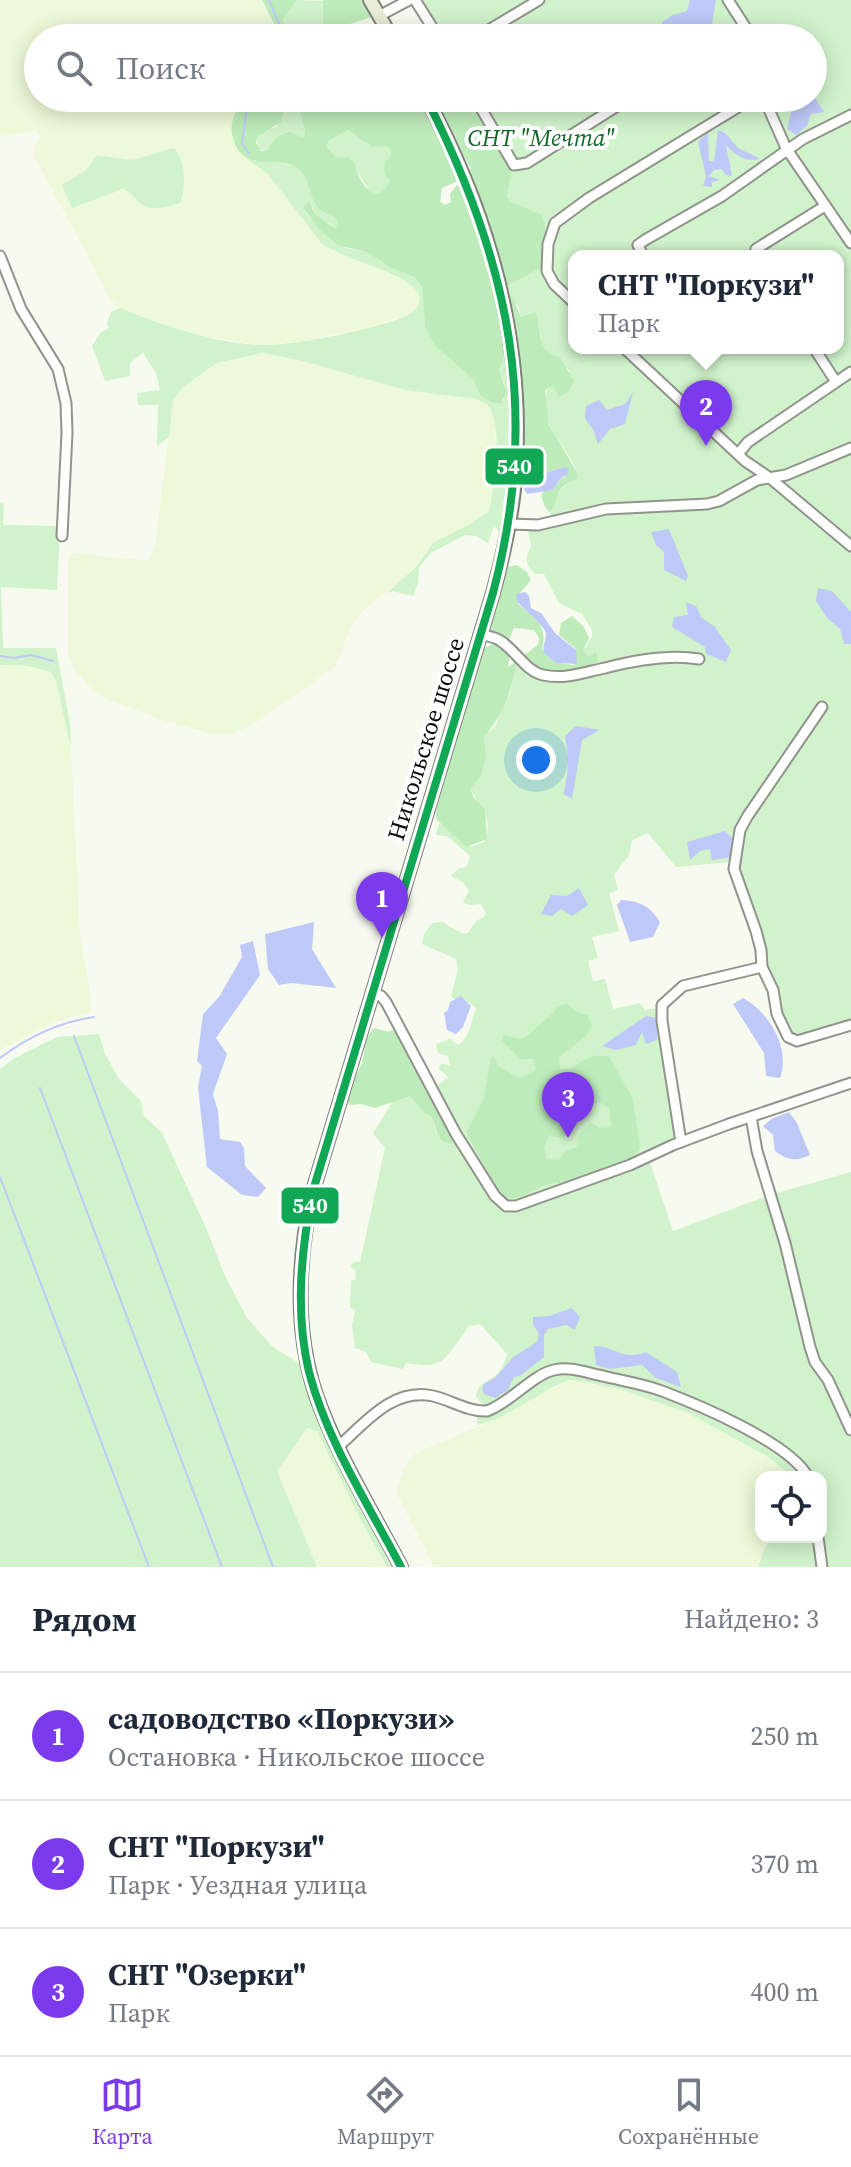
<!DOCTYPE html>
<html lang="ru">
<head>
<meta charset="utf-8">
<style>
  :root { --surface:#fff; --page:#f6f6f7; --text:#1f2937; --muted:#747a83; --line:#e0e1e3; --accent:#7c3aed }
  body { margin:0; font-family:"Source Serif 4",serif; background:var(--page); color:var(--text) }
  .controls { position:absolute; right:24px; bottom:24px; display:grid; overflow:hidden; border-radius:16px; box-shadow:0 4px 20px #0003 }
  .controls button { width:72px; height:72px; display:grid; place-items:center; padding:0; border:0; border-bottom:2px solid var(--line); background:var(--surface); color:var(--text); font:40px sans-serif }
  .you { position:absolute; left:536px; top:760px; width:28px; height:28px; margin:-20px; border:6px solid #fff; border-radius:50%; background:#1a73e8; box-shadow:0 0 0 12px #1a73e833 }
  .badge { display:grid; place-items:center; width:52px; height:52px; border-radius:50%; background:var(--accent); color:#fff; font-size:26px; font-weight:700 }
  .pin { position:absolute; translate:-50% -66px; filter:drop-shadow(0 2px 4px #0008) }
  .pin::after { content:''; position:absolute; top:42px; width:28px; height:24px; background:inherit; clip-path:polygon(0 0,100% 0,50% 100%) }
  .popup { position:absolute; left:568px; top:250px; width:276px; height:104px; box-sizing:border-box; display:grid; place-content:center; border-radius:16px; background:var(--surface); filter:drop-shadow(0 2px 6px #0005); font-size:26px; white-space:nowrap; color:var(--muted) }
  .popup b { font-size:30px; color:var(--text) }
  .popup::after { content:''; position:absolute; left:50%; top:100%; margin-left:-16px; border:16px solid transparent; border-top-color:var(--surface) }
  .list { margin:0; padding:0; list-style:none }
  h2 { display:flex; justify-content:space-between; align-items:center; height:104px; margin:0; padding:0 32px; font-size:34px }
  h2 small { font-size:26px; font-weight:400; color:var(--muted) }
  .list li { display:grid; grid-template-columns:52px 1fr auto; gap:24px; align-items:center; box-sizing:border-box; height:128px; padding:0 32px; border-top:2px solid var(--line) }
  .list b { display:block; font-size:30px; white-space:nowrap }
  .list p { margin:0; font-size:26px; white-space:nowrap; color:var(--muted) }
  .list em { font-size:26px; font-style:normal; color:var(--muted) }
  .icon { flex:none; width:44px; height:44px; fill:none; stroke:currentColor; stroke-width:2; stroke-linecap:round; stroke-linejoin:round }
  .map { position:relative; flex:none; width:851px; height:1567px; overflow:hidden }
  .search { position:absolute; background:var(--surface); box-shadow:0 4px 20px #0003; left:24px; right:24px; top:24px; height:88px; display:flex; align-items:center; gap:20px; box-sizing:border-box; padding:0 28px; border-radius:44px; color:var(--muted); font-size:30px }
  .sheet { height:488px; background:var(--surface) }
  nav { display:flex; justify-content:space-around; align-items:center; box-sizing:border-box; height:112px; border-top:2px solid var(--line); background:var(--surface); font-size:22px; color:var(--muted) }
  nav a { display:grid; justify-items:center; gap:4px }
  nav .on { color:var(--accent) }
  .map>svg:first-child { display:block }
  .farmland { fill:#edf9d8; fill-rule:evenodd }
  .green { fill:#d0f3cb; fill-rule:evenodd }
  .forest { fill:#bdebba; fill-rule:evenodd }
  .water { fill:#bfc9f8 }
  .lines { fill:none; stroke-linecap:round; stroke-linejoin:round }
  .stream { stroke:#bfc9f8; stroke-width:2 }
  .minor-casing { stroke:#91938d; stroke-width:13 }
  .major-casing { stroke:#7f807a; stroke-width:16 }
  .minor { stroke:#fefefc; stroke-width:9 }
  .major { stroke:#e7ecd6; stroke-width:12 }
  .bus-1-casing { stroke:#fff; stroke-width:14 }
  .bus-1 { stroke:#10a855; stroke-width:8 }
  .labels { text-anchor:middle; stroke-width:8; stroke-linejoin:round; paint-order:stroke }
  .park-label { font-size:24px; font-style:italic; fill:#16682c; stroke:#fff }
  .street-label { font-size:24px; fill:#0b0b0b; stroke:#fff }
  .line-badge { stroke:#fff; stroke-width:3 }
  .badge-label { font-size:22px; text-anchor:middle; font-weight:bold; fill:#fff }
</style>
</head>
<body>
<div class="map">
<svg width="851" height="1567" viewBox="0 0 851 1567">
  <rect width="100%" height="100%" fill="#f7faee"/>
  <g class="farmland">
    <path d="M0,0H262L281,38H38V98H252L241,103L232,126V136L240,153L268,174L321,243L332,251L407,281L419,294L420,302L416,309L409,314L370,327L301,341L262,345L192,335L120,308L111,300L35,157L34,151L41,136L36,130L0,136ZM174,148L180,155L184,195L155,209L142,204L127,190L109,193L62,186L85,171L97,154L132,160Z"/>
    <polygon points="262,353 299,360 405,390 476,399 488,405 496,424 493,484 489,511 484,516 433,543 403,581 380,596 362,612 351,626 335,667 255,723 231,734 209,733 162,720 107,699 88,685 74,668 68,653 68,558 72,553 149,561 155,548 173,400 184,386 217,363"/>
    <polygon points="0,665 38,668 51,672 56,681 71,748 80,938 91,998 90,1013 59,1020 0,1050"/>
    <polygon points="571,1380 623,1390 688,1413 768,1457 792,1473 794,1477 761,1477 761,1537 772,1537 765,1548 758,1567 434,1567 396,1492 405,1466 416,1453 497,1419 517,1405"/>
    <polygon points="306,1428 317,1431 360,1519 387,1567 317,1567 277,1471"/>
  </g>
  <g class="green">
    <polygon points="297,0 324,1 323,30 327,38 293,38 284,26 283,19"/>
    <path d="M410,0H851V1021L799,1038C795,1034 788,1029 785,1023C771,1000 785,980 755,958L757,954L730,862L676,867L648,833L632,840L629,855L614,875L618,890L609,893L619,931L592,937L598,958L588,961L593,981L605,979L613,1009L640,1003L645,1010L665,1007L683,1140L646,1151L673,1231L770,1195L851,1172V1567H758L765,1548L772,1537H821V1477H794L768,1457L688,1413L623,1390L585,1382L570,1380L555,1386L497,1419L478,1425L475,1408L483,1404L476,1397C478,1381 489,1383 498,1373C503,1368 505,1359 507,1354L480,1324L468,1326C464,1335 459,1340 453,1348C438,1369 431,1366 406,1363L403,1369L371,1362L366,1352L355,1348L352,1325L355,1310L350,1308L351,1281L356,1279L355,1270L350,1266L354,1262H360L385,1148L373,1133L393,1101L410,1096L432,1117L436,1133L443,1141L436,1087L448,1077L438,1068L441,1064L450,1065L448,1056L438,1053L436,1044L450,1039L458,1045C470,1038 471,1021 476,1008L462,997L454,999L451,996L458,969L456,959L422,944L424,934L432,923L442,922L463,934L468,933L476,921L484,917L486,913L481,904L469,905L463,902L469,891L464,883L451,876L458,869L467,866L470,856L447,836L436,835L439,823L471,847L484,842C497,814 475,808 471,787L482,772L486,758L483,743L484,737L496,725L500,711L510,693L517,661C544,671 572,681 598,662L595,651L589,658L583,650L592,637V630L582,614L559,603L544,574H535C524,563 525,558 531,546L528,531L554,525L550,513L553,510C554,494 563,485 577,478L578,474C570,448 530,417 549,387L554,388L570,371L542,347L539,323L533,312L521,317L518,305L508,301L505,287L544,266L541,214L511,202L507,195L512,168L470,98H813V38H434ZM574,256H838V348H574Z"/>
    <path d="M334,98C320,104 319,114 303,104L299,111L305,130L304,136L301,137L290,131L276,137L267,150H258L257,136L266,130L276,127L285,112L283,104L277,105L279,99Z"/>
    <path d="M348,130L371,146H385L391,150L392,156C384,162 383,167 385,177L391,180C389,188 383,193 375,195L370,192L349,158L336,157L327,146L329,139Z"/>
    <path d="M174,148C185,158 187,190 180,203C166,207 152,213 139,202C133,196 131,192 123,189L72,208L62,185L85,171L97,155L132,160Z"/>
    <path d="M243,156C258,165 287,160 299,169C310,178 310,193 317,204C321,211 330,214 337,220L336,229L315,214L313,207L306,213L333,242L346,248L367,252L391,268L414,277L422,287L425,327L435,346L473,379L481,397L494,403L504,400L506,389L499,370L506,353C512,394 517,497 499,534L496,527L493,528L488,543L476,536L465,535L431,553L419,567L418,584L413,596L393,591L387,593L415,568L433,543L470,524L489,511C494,482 504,430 488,405L476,399L405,390L299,360L262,353L217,363L184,386L173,400L169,437L157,446L158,405H138L137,393L160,390L156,373L143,353L130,363V376L105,381L92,346L101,332L109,328L107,323L111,312L120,308C166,326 212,343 261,345C291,346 386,328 411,313C418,309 422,300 418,293C405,271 344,261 321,243L268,174Z"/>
    <polygon points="0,502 4,503 3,525 60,526 57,590 1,587 3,648 56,648 70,724 71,748 56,681 51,672 28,666 0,665"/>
    <polygon points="99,1034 105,1054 119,1079 141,1101 144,1116 162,1133 207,1230 224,1274 247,1318 272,1346 303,1366 320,1425 391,1567 387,1567 360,1519 317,1431 307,1428 277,1471 317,1567 0,1567 0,1069 15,1058 57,1037"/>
  </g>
  <g class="forest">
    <polygon points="262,0 297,0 283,19 284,26 293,38 281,38"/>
    <polygon points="323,0 362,0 372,17 350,24 335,38 327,38 323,30"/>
    <path d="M281,98L276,102L277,105H286L281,122L258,136L256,143L261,151L267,150L276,137L290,131L301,137L304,136L305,130L299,111L303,104L312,109H318L334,98H407L427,113L458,181L442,188L440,202L445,205L451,202L450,194L457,185L465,191L495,299L506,353L499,370L507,393L501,403H494L481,397L473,379L435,346L425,327L422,287L414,277L391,268L367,252L337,245L318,228L303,207L309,201L315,214L336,229L337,220C332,215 326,214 321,210C310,202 311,182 301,171C283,152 242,176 233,138C229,125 234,114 241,103L252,98ZM348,130L371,146H385L391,150V156C384,162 383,167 385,177L390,180C389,187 382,193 375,195C363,188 358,176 354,162L349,158L336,157L327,147L329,140Z"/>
    <path d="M434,98H470L512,168L507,196L511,202L541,214C550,234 544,244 544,266L505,287L470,167Z"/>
    <path d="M512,296L521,317L534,312L536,314C544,336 534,349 560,357L574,381L569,391L559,397L554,388L549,387L545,391L549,425L578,474L577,479C551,488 561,500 550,513L544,505L541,495L544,491L553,490L560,479L565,477V467L541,474L529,468L526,481L522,480L523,393L508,301Z"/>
    <path d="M517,565L527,572L531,580L520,593L518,604C536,617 548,626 542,648C550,662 560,664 575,665V648L559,635L561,623L572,616L584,627L589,638L583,650L589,657L596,651L598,662C582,673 562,674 542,673L523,656L538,645L539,638L534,630L514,628L508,642L490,632L491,623L508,567Z"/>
    <path d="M495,643L510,654L508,667L517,661C512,690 503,715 484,737L486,758L481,776L471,788L473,797L485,810L487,839L466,847L436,819V811L483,649Z"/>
    <path d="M567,1003L576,1012L588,1015L592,1026L586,1036L559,1057L560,1069H571C583,1060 596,1051 610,1058L633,1099L640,1149C633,1162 583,1177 567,1182C561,1183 554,1183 548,1184C533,1189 523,1200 507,1198L498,1190L466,1133L484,1098L491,1058L494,1056L498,1066L519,1078L536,1070L533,1059H521L502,1041L503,1035L520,1039L526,1037L553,1013L556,1008ZM599,1102L609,1108L611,1127L600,1128L590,1122L579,1135L577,1147L566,1151L559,1160L547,1159L544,1148L549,1136L561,1138L566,1135L559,1112L563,1107L574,1110Z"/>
    <path d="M374,1028L388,1032L393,1030L397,1034L454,1135L452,1144C437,1144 436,1127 432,1117L424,1112L410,1096L375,1108L361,1104L351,1105L347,1102C347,1086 359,1074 363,1059C366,1046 364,1038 374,1028Z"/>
  </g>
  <g class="water">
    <polygon points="690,0 716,0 712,24 703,38 698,38 689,27 677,29 674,38 665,38 662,22 673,15 687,11"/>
    <polygon points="813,95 824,112 811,114 807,126 796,135 787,129 791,112 801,109 800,98 813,98"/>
    <path d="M718,130C730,133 731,143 740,149C747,153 753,154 760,159C746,163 734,154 726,145L732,176L726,175L721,169L714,170L709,176L720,180L712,182V187L703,186L706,176L698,142L708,132L709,161H714Z"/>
    <polygon points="633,392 625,424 610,429 598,444 593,429 585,419 586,406 599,400 607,410 625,404"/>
    <path d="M565,467L569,469L568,474L560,479L553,490L527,494C521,487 526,476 529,468L541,474Z"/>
    <polygon points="669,529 688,576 686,581 664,570 664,552 656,545 651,532"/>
    <polygon points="818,588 832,591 851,612 851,644 844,644 840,629 827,618 816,601"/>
    <path d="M525,592L529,596L531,608L541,613L555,633L576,650L577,664L556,663L544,653C542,645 546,642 546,634C545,625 523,609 516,600L517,594Z"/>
    <polygon points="686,602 696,606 701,617 715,627 731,650 726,662 706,654 705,647 672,627 674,617 688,615"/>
    <path d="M576,726L600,730L582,740L572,799L563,794C569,775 569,756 565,736Z"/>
    <polygon points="725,831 735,841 731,857 712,860 710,849 700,851 690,860 687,842"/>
    <polygon points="579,888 588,905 572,916 561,909 552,916 541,914 551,895 567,896"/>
    <path d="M621,900C640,901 650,906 660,922L653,937L630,942L617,905Z"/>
    <polygon points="314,922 312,949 336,988 291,983 279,985 268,969 265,934"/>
    <polygon points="253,941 260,975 216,1038 227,1054 213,1094 218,1111 220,1139 240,1142 244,1148 245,1166 266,1188 258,1197 242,1195 207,1167 198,1088 202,1066 197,1061 203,1014 219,997 242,957 240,945"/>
    <polygon points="461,996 471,1006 463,1027 456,1034 447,1030 444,1013 448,1010 450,1002"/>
    <path d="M743,998C769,1012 791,1048 780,1078L766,1076L764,1053L733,1004Z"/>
    <polygon points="646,1016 657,1018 657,1040 646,1044 642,1032 636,1045 616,1050 602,1046"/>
    <path d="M789,1112L797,1123L810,1155C796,1162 787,1160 775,1151L773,1135L763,1126L773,1118Z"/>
    <polygon points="572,1308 580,1317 575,1330 566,1325 548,1329 544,1335 544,1357 520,1376 514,1377 508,1390 495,1398 484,1394 482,1389 484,1384 496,1377 513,1357 537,1342 539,1333 533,1325 533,1317 549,1316"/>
    <path d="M594,1346C619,1347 620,1361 646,1352L677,1372L681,1387L656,1378L642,1365L610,1369L596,1365Z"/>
  </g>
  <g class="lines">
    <g class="stream">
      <polyline points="269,0 285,38"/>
      <polyline points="249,153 242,144 247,107 273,98"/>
      <polyline points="0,656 14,658 31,655 53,661"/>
      <polyline points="74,1036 273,1567"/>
      <path d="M0,1058C28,1037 59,1022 94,1017"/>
      <polyline points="40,1088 222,1567"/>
      <polyline points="0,1177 149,1567"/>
    </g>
    <g class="minor-casing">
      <g id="minor">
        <polyline points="415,0 439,38"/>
        <polyline points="379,16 409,0"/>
        <polyline points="475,38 539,0"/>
        <polyline points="728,38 746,28 728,0"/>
        <polyline points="475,98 514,165 527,163 630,98"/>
        <polyline points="764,98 786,148 851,243"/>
        <polyline points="0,256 21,309 58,369 66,403 67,433 62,536"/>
        <polyline points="643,256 638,245 645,240 722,196 803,139 851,115"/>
        <polyline points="760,256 756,249 825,206"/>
        <polyline points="574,303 554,284 547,271 548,244 555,223 589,198 753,98"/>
        <polyline points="624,348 745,461 770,478 851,546"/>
        <polyline points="814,348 836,382"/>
        <polyline points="738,454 748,442 851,372"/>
        <polyline points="509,524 538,525 606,509 707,504 719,501 757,480 786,475 851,448"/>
        <path d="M481,634C487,636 494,637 499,640C515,649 525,671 543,675C565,680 585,672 605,668C635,660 669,654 699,659"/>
        <polyline points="822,707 747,817 740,830 734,869 756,931 761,950 762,967 773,990 777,1014 788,1037 797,1041 851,1025"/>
        <polyline points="374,993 381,996 386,1002 456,1134 495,1196 506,1206 516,1206 630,1165 673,1145 729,1124 851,1083"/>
        <polyline points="751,1117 757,1151 785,1243 810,1347 815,1362 828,1380 851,1430"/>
        <polyline points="681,1142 662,1021 662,1005 683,986 762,967"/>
        <path d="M338,1447C365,1423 393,1387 433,1396C451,1400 468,1412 487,1411C510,1403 532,1375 554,1370C570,1366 587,1373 603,1376C623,1381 643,1384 662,1391C699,1405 790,1443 808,1477"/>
        <polyline points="818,1537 822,1567"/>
      </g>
    </g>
    <g class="major-casing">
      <g id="major">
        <polyline points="370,0 392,38"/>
        <path d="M401,1567C372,1511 337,1455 316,1395C294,1330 298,1260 312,1194L493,593C503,556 512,518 515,479C526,347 490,214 426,98"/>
      </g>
    </g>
    <use href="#minor" class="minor"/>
    <use href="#major" class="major"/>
    <g class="bus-1-casing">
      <path id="bus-1" d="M401,1567C368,1504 327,1441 309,1372C295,1313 301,1253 312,1194L493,593C541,413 510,262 426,98"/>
    </g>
    <use href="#bus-1" class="bus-1"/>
  </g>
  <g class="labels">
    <g class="park-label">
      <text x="541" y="146">СНТ "Мечта"</text>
    </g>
    <g class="street-label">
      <text transform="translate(426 739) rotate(-73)" y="8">Никольское шоссе</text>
    </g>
  </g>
  <g class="line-badge">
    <rect x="484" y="447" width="61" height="39" rx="8" fill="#10a855"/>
    <rect x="280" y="1186" width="60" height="39" rx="8" fill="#10a855"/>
  </g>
  <g class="badge-label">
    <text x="514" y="474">540</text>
    <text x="310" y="1213">540</text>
  </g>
</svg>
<div class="controls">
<button><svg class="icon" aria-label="locate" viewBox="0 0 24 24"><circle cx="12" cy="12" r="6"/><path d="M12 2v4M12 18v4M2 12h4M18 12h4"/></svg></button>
</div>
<div class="you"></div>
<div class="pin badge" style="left:382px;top:938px">1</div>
<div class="pin badge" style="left:706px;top:446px">2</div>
<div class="popup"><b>СНТ &quot;Поркузи&quot;</b>Парк</div>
<div class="pin badge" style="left:568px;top:1138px">3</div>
<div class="search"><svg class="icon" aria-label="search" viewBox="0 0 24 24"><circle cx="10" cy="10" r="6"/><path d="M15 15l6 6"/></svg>Поиск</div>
</div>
<section class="sheet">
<h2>Рядом<small>Найдено: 3</small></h2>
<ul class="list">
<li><span class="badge">1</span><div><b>садоводство «Поркузи»</b><p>Остановка · Никольское шоссе</p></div><em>250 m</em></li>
<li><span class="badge">2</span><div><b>СНТ &quot;Поркузи&quot;</b><p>Парк · Уездная улица</p></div><em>370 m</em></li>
<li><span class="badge">3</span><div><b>СНТ &quot;Озерки&quot;</b><p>Парк</p></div><em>400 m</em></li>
</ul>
</section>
<nav>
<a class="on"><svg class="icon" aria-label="map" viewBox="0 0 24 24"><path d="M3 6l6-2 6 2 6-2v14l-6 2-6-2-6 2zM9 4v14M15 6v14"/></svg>Карта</a>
<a><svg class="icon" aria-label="directions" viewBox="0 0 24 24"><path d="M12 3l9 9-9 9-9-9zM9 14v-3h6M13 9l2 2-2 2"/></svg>Маршрут</a>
<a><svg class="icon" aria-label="saved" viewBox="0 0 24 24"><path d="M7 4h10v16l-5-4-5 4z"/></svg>Сохранённые</a>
</nav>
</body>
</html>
